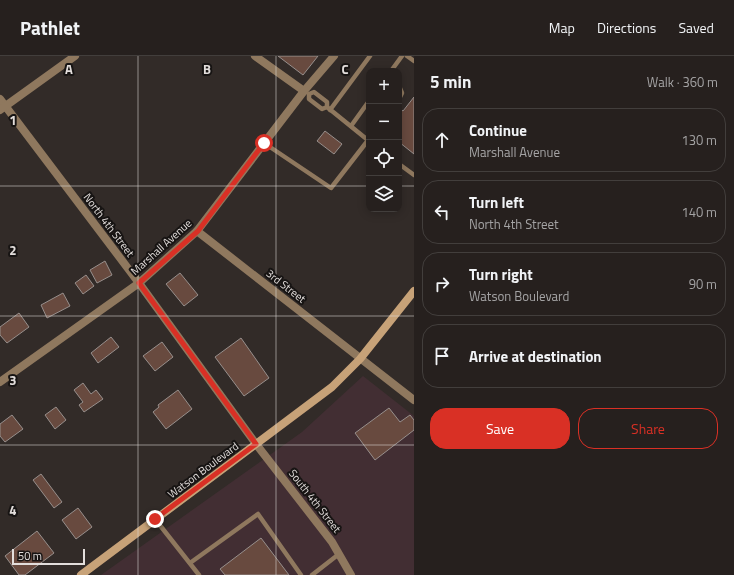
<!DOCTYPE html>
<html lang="en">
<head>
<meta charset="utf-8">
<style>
  :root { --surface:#26201e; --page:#2e2827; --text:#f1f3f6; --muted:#a4a3a4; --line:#423e3c; --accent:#d93025 }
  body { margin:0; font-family:"Titillium Web",sans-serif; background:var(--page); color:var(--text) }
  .controls { position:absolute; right:12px; top:12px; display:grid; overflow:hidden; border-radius:8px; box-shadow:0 2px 10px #0003 }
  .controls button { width:36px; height:36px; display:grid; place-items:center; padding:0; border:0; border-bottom:1px solid var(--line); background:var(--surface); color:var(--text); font:20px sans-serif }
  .scale { position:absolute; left:12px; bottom:10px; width:73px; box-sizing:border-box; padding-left:4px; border:2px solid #e3dedc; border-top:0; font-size:11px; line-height:14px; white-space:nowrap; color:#e3dedc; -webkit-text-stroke:3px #171413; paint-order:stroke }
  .stop { position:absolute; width:12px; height:12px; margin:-9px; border:3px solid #d93025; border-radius:50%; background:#fff }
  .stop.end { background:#d93025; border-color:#fff; box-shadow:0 1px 4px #0008 }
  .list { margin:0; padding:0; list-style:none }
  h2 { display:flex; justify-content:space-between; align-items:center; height:52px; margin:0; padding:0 16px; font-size:17px }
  h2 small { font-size:13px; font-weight:400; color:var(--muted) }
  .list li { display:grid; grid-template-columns:26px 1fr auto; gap:12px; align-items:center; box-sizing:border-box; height:64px; margin:0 8px 8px; padding:0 8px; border:1px solid var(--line); border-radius:16px }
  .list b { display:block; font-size:15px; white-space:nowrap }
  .list p { margin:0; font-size:13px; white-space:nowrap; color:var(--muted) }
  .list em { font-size:13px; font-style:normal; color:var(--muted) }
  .actions { display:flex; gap:8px; padding:12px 16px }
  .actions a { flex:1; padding:9px 0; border:1px solid var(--accent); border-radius:16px; text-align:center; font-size:14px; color:var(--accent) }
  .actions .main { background:var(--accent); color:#fff }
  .icon { flex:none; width:22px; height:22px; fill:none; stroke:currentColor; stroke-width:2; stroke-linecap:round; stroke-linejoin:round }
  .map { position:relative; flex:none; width:414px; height:519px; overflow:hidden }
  header { display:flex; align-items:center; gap:24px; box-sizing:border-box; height:56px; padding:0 20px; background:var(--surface); border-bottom:1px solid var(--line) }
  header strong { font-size:19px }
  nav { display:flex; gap:22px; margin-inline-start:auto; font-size:14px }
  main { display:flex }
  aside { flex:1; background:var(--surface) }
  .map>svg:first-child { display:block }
  .commercial { fill:#422e33 }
  .building { fill:#684a3f; stroke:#978f8c }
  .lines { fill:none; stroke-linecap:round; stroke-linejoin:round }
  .service { stroke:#8f785e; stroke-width:4.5 }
  .minor { stroke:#8f785e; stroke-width:8 }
  .secondary { stroke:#c7a278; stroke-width:8 }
  .route { stroke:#d93025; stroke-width:5 }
  .grid { fill:none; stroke:#e3dedc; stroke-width:1; stroke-opacity:0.55 }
  .labels { text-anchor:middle; stroke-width:4; stroke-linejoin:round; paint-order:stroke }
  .street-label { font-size:11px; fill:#e3dedc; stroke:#171413 }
  .grid-label { font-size:13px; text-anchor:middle; font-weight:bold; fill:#e3dedc; stroke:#171413; stroke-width:4; stroke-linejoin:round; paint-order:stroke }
</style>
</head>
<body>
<header>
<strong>Pathlet</strong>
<nav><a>Map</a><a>Directions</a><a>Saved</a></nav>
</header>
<main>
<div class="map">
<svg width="414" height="519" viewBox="0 0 414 519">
  <rect width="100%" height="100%" fill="#322b28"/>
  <polygon class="commercial" points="363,320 414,360 414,519 101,519 302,376"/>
  <g class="building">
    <polygon points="278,0 318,0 303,19"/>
    <polygon points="414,41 414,98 399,86 399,52 403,55"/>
    <polygon points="325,75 342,88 334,98 317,85"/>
    <polygon points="105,205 112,219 97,227 90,214"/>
    <polygon points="180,217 198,239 184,250 166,228"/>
    <polygon points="86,219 94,230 83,238 75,227"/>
    <polygon points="63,237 70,250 47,262 41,249"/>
    <polygon points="19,257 29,271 7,287 0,279 0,271"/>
    <polygon points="111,281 119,291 98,307 91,297"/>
    <polygon points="241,282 269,322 244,340 215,301"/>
    <polygon points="162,286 173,301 155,315 143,300"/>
    <polygon points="83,327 91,338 96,334 103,343 84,356 79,349 83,346 74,334"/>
    <polygon points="178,334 192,353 166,373 153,356 159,351 158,349"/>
    <polygon points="56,351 66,364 55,373 45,359"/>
    <polygon points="389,352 400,366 410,359 414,364 414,374 375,404 355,377"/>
    <polygon points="12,359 23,373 5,386 0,380 0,368"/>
    <polygon points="41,418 62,446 54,452 33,424"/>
    <polygon points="78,452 92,471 76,483 62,464"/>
    <polygon points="37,475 54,497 25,519 19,519 5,500"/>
    <polygon points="261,482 289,519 225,519 220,513"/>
  </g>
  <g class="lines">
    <g class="service">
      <polyline points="407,0 414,5"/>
      <polyline points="391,15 402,0"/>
      <polyline points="399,30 402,37 399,43"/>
      <polyline points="327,51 322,53 309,43 309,38 314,36 327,46 327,51 369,85"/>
      <polyline points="330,54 370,0"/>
      <polyline points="351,70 369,45"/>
      <polyline points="264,87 331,132 369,83"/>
      <polyline points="399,108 414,119"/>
      <polyline points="155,463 199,519"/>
      <polyline points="190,507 258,458 301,519"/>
      <polyline points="312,519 339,498"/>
    </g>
    <g class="minor">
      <polyline points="255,0 304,35"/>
      <polyline points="0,43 139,227 256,388 332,486 351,519"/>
      <polyline points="0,54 75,0"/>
      <polyline points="197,175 414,344"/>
      <polyline points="0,326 139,227 197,175 304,35 334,0"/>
    </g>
    <polyline class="secondary" points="81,519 332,331 360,303 414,235"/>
  </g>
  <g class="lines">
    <polyline class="route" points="155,463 256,388 139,227 198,175 264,87"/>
  </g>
  <path class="grid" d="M138,0V519M276,0V519M0,130H369M399,130H414M0,260H414M0,389H414"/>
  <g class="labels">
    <g class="street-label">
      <text transform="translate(109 169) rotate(53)" y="4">North 4th Street</text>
      <text transform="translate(161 191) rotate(-42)" y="4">Marshall Avenue</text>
      <text transform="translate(286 230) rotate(38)" y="4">3rd Street</text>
      <text transform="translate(203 414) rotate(-37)" y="4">Watson Boulevard</text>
      <text transform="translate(315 445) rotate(52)" y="4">South 4th Street</text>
    </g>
  </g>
  <g class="grid-label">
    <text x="69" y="18">A</text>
    <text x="207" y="18">B</text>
    <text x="345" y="18">C</text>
    <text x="13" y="69">1</text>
    <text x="13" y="199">2</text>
    <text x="13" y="329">3</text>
    <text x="13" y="459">4</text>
  </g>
</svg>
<div class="controls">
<button>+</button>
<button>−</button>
<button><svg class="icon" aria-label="locate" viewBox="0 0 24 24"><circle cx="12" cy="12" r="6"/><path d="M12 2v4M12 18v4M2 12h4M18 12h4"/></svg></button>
<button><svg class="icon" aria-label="layers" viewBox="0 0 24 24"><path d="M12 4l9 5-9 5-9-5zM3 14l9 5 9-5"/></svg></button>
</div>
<div class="scale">50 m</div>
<div class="stop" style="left:264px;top:87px"></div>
<div class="stop end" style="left:155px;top:463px"></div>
</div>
<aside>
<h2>5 min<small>Walk · 360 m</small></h2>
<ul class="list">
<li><svg class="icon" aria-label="ahead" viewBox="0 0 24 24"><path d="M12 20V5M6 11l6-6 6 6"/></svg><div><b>Continue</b><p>Marshall Avenue</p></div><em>130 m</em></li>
<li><svg class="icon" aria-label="left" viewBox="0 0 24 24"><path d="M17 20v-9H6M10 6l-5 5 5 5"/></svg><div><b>Turn left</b><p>North 4th Street</p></div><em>140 m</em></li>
<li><svg class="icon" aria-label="right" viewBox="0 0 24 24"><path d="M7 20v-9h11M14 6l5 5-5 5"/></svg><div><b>Turn right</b><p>Watson Boulevard</p></div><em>90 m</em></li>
<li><svg class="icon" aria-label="arrive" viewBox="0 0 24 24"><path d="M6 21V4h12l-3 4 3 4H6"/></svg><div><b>Arrive at destination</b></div></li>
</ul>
<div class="actions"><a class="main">Save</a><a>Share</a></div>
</aside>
</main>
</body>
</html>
